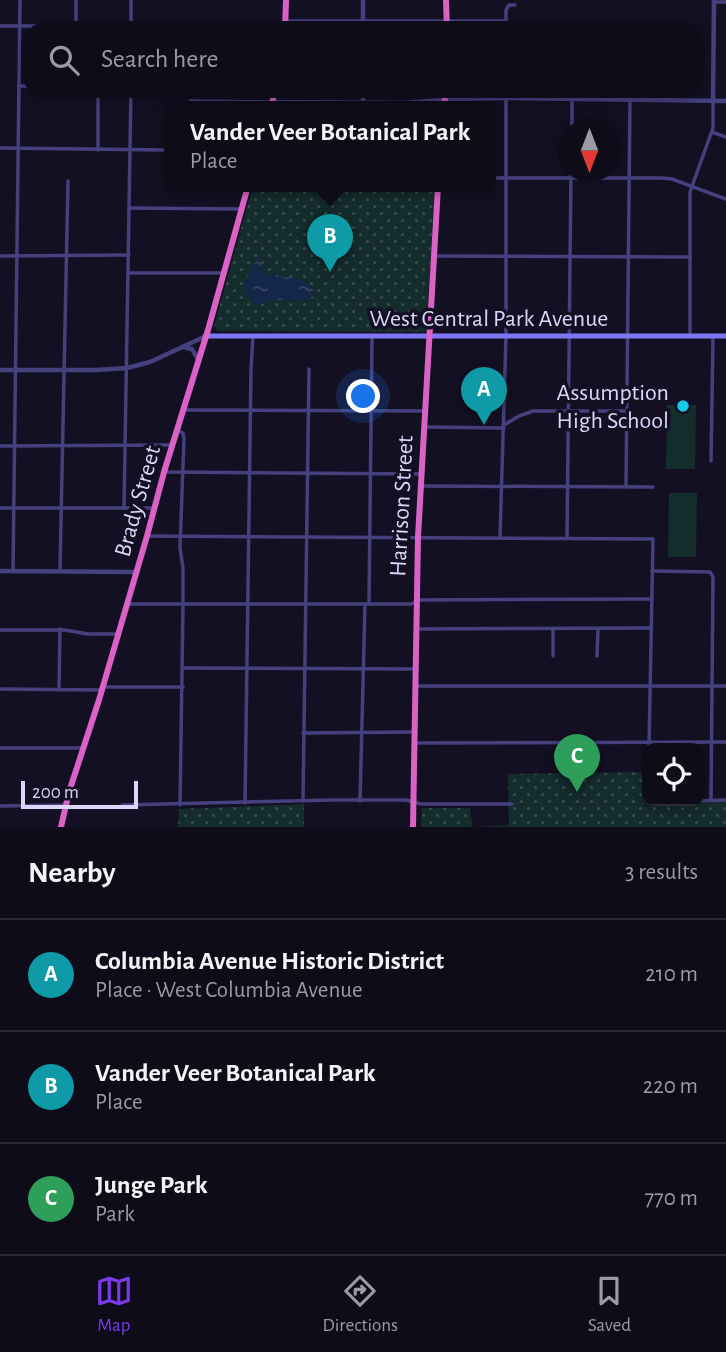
<!DOCTYPE html>
<html lang="en">
<head>
<meta charset="utf-8">
<style>
  :root { --surface:#0f0c1a; --page:#181523; --text:#f1f3f6; --muted:#9b9ba2; --line:#2f2c39; --accent:#7c3aed }
  body { margin:0; font-family:"Alegreya Sans",sans-serif; background:var(--page); color:var(--text) }
  .controls { position:absolute; right:21px; bottom:21px; display:grid; overflow:hidden; border-radius:14px; box-shadow:0 4px 10px #0003 }
  .controls button { width:63px; height:63px; display:grid; place-items:center; padding:0; border:0; border-bottom:2px solid var(--line); background:var(--surface); color:var(--text); font:35px sans-serif }
  .compass { position:absolute; left:558px; top:119px; width:63px; height:63px; border-radius:50%; background:var(--surface); box-shadow:0 4px 10px #0003; rotate:180deg }
  .scale { position:absolute; left:21px; bottom:18px; width:117px; box-sizing:border-box; padding-left:7px; border:4px solid #dcd6fb; border-top:0; font-size:19px; line-height:24px; white-space:nowrap; color:#dcd6fb; -webkit-text-stroke:5px #141023; paint-order:stroke }
  .you { position:absolute; left:364px; top:397px; width:24px; height:24px; margin:-18px; border:5px solid #fff; border-radius:50%; background:#1a73e8; box-shadow:0 0 0 10px #1a73e833 }
  .badge { display:grid; place-items:center; width:46px; height:46px; border-radius:50%; background:var(--accent); color:#fff; font-size:23px; font-weight:700 }
  .pin { position:absolute; translate:-50% -58px; filter:drop-shadow(0 2px 4px #0008) }
  .pin::after { content:''; position:absolute; top:37px; width:24px; height:21px; background:inherit; clip-path:polygon(0 0,100% 0,50% 100%) }
  .popup { position:absolute; left:164px; top:101px; width:332px; height:91px; box-sizing:border-box; display:grid; place-content:center; border-radius:14px; background:var(--surface); filter:drop-shadow(0 2px 5px #0005); font-size:23px; white-space:nowrap; color:var(--muted) }
  .popup b { font-size:26px; color:var(--text) }
  .popup::after { content:''; position:absolute; left:50%; top:100%; margin-left:-14px; border:14px solid transparent; border-top-color:var(--surface) }
  .list { margin:0; padding:0; list-style:none }
  h2 { display:flex; justify-content:space-between; align-items:center; height:91px; margin:0; padding:0 28px; font-size:30px }
  h2 small { font-size:23px; font-weight:400; color:var(--muted) }
  .list li { display:grid; grid-template-columns:46px 1fr auto; gap:21px; align-items:center; box-sizing:border-box; height:112px; padding:0 28px; border-top:2px solid var(--line) }
  .list b { display:block; font-size:26px; white-space:nowrap }
  .list p { margin:0; font-size:23px; white-space:nowrap; color:var(--muted) }
  .list em { font-size:23px; font-style:normal; color:var(--muted) }
  .icon { flex:none; width:38px; height:38px; fill:none; stroke:currentColor; stroke-width:2; stroke-linecap:round; stroke-linejoin:round }
  .map { position:relative; flex:none; width:726px; height:827px; overflow:hidden }
  .search { position:absolute; background:var(--surface); box-shadow:0 4px 10px #0003; left:21px; right:21px; top:21px; height:77px; display:flex; align-items:center; gap:18px; box-sizing:border-box; padding:0 24px; border-radius:28px; color:var(--muted); font-size:26px }
  .sheet { height:427px; background:var(--surface) }
  nav { display:flex; justify-content:space-around; align-items:center; box-sizing:border-box; height:98px; border-top:2px solid var(--line); background:var(--surface); font-size:19px; color:var(--muted) }
  nav a { display:grid; justify-items:center; gap:4px }
  nav .on { color:var(--accent) }
  .map>svg:first-child { display:block }
  .grass { fill:#142c2c }
  .park { fill:url(#park-dots) }
  .water { fill:url(#water-ripples) }
  .lines { fill:none; stroke-linecap:round; stroke-linejoin:round }
  .minor { stroke:#45407e; stroke-width:3.5 }
  .tertiary { stroke:#45407e; stroke-width:4.5 }
  .secondary { stroke:#7f76f3; stroke-width:5 }
  .trunk { stroke:#da62c6; stroke-width:6 }
  .poi-dot { fill:#15cae9; stroke:#141023; stroke-width:2.5 }
  .labels { text-anchor:middle; stroke-width:7; stroke-linejoin:round; paint-order:stroke }
  .street-label { font-size:24px; fill:#dcd6fb; stroke:#141023 }
  .poi-label { font-size:24px; fill:#dcd6fb; stroke:#141023; text-anchor:end }
</style>
</head>
<body>
<div class="map">
<svg width="726" height="827" viewBox="0 0 726 827">
  <defs>
    <pattern id="park-dots" width="8" height="8" patternUnits="userSpaceOnUse" patternTransform="scale(1.75)"><rect width="8" height="8" fill="#142c2c"/><path d="M2 2h.1M6 6h.1" fill="none" stroke="#364a4c" stroke-width="1.8" stroke-linecap="round"/></pattern>
    <pattern id="water-ripples" width="26" height="14" patternUnits="userSpaceOnUse" patternTransform="scale(1.75)"><rect width="26" height="14" fill="#152749"/><path d="M2 4q2-2 4 0t4 0M15 11q2-2 4 0t4 0" fill="none" stroke="#364664"/></pattern>
  </defs>
  <rect width="100%" height="100%" fill="#141023"/>
  <g class="grass">
    <polygon points="667,405 696,405 695,469 666,469"/>
    <polygon points="669,493 697,493 696,557 668,557"/>
  </g>
  <g class="park">
    <polygon points="253,186 435,186 426,332 218,331 214,326"/>
    <polygon points="647,772 645,806 726,802 726,827 421,827 422,808 470,808 472,827 509,825 508,774"/>
    <polygon points="304,804 304,827 178,827 179,809"/>
  </g>
  <path class="water" d="M259,255L262,268L267,274L299,279L311,285L313,291L311,299C298,302 279,298 267,302C263,303 259,305 255,305L247,296L244,284Z"/>
  <g class="lines">
    <g class="minor">
      <polyline points="131,0 131,26 133,30"/>
      <polyline points="714,2 726,2"/>
      <polyline points="285,21 506,21"/>
      <polyline points="76,25 76,0"/>
      <polyline points="0,26 131,26"/>
      <polyline points="506,30 506,10 509,5 515,5"/>
      <polyline points="19,86 30,86"/>
      <polyline points="98,89 98,150"/>
      <polyline points="190,101 272,102"/>
      <polyline points="572,130 572,98"/>
      <polyline points="712,132 726,137"/>
      <polyline points="0,148 169,150"/>
      <polyline points="491,178 662,178 672,179 726,199"/>
      <polyline points="130,208 241,209"/>
      <polyline points="0,256 129,255"/>
      <polyline points="434,256 690,257"/>
      <polyline points="128,273 222,273"/>
      <polyline points="690,335 690,192 713,128 713,100"/>
      <polyline points="184,410 425,411"/>
      <polyline points="504,425 519,416 533,411 627,411"/>
      <polyline points="426,427 504,428"/>
      <polyline points="177,430 183,433 184,438 180,548 183,568 183,604 180,805"/>
      <polyline points="0,446 171,445"/>
      <polyline points="711,461 713,336"/>
      <polyline points="164,472 421,474"/>
      <polyline points="422,486 653,487"/>
      <polyline points="626,486 630,99"/>
      <polyline points="0,508 154,508"/>
      <polyline points="124,508 131,89"/>
      <polyline points="147,536 653,539 649,748"/>
      <polyline points="500,537 506,336 506,89"/>
      <polyline points="567,538 571,172"/>
      <polyline points="60,570 68,181"/>
      <polyline points="13,571 20,0"/>
      <polyline points="652,571 710,572 713,577 711,800"/>
      <polyline points="369,603 372,336"/>
      <polyline points="126,604 411,604 419,600 652,599"/>
      <polyline points="418,629 651,628"/>
      <polyline points="0,630 65,630 88,634 117,634"/>
      <polyline points="553,656 553,629"/>
      <polyline points="597,656 598,629"/>
      <polyline points="183,668 415,669"/>
      <polyline points="415,686 726,686"/>
      <polyline points="104,687 183,687"/>
      <polyline points="0,689 102,690"/>
      <polyline points="59,690 60,629"/>
      <polyline points="303,733 413,732"/>
      <polyline points="414,743 726,742"/>
      <polyline points="0,748 83,748"/>
      <polyline points="303,801 309,369"/>
      <polyline points="360,801 365,604"/>
      <polyline points="648,801 648,803 696,801"/>
      <polyline points="700,801 726,800"/>
      <polyline points="245,803 251,369 253,336"/>
      <polyline points="122,805 332,800 406,800 421,804 512,804"/>
      <polyline points="0,806 66,805"/>
    </g>
    <g class="tertiary">
      <polyline points="363,30 363,0"/>
      <polyline points="363,89 363,102"/>
      <polyline points="713,100 714,0"/>
      <polyline points="272,102 405,103 454,99 506,98 726,101"/>
      <polyline points="182,347 192,349 198,359"/>
      <polyline points="0,370 96,370 127,368 150,362 206,336"/>
      <polyline points="0,571 136,572"/>
    </g>
    <polyline class="secondary" points="206,336 726,336"/>
    <g class="trunk">
      <polyline points="446,0 447,30"/>
      <polyline points="285,30 286,0"/>
      <polyline points="271,106 276,89"/>
      <polyline points="444,106 446,89"/>
      <polyline points="61,827 69,792 99,700 147,536 164,472 208,330 248,186"/>
      <polyline points="413,827 418,537 438,186"/>
    </g>
  </g>
  <circle class="poi-dot" cx="683" cy="406" r="7"/>
  <g class="labels">
    <g class="street-label">
      <text x="489" y="326">West Central Park Avenue</text>
      <text transform="translate(137 501) rotate(-74)" y="8">Brady Street</text>
      <text transform="translate(401 506) rotate(-87)" y="8">Harrison Street</text>
    </g>
    <g class="poi-label">
      <text x="669" y="400">Assumption<tspan x="669" dy="28">High School</tspan></text>
    </g>
  </g>
</svg>
<div class="controls">
<button><svg class="icon" aria-label="locate" viewBox="0 0 24 24"><circle cx="12" cy="12" r="6"/><path d="M12 2v4M12 18v4M2 12h4M18 12h4"/></svg></button>
</div>
<svg class="compass" viewBox="-18 -18 36 36"><path d="M0-13l5 13h-10z" fill="#e53935"/><path d="M0 13l5-13h-10z" fill="#9b9ba2"/></svg>
<div class="scale">200 m</div>
<div class="you"></div>
<div class="pin badge" style="left:484px;top:425px;background:#0f9aa8">A</div>
<div class="pin badge" style="left:330px;top:272px;background:#0f9aa8">B</div>
<div class="popup"><b>Vander Veer Botanical Park</b>Place</div>
<div class="pin badge" style="left:577px;top:792px;background:#2e9e5b">C</div>
<div class="search"><svg class="icon" aria-label="search" viewBox="0 0 24 24"><circle cx="10" cy="10" r="6"/><path d="M15 15l6 6"/></svg>Search here</div>
</div>
<section class="sheet">
<h2>Nearby<small>3 results</small></h2>
<ul class="list">
<li><span class="badge" style="background:#0f9aa8">A</span><div><b>Columbia Avenue Historic District</b><p>Place · West Columbia Avenue</p></div><em>210 m</em></li>
<li><span class="badge" style="background:#0f9aa8">B</span><div><b>Vander Veer Botanical Park</b><p>Place</p></div><em>220 m</em></li>
<li><span class="badge" style="background:#2e9e5b">C</span><div><b>Junge Park</b><p>Park</p></div><em>770 m</em></li>
</ul>
</section>
<nav>
<a class="on"><svg class="icon" aria-label="map" viewBox="0 0 24 24"><path d="M3 6l6-2 6 2 6-2v14l-6 2-6-2-6 2zM9 4v14M15 6v14"/></svg>Map</a>
<a><svg class="icon" aria-label="directions" viewBox="0 0 24 24"><path d="M12 3l9 9-9 9-9-9zM9 14v-3h6M13 9l2 2-2 2"/></svg>Directions</a>
<a><svg class="icon" aria-label="saved" viewBox="0 0 24 24"><path d="M7 4h10v16l-5-4-5 4z"/></svg>Saved</a>
</nav>
</body>
</html>
